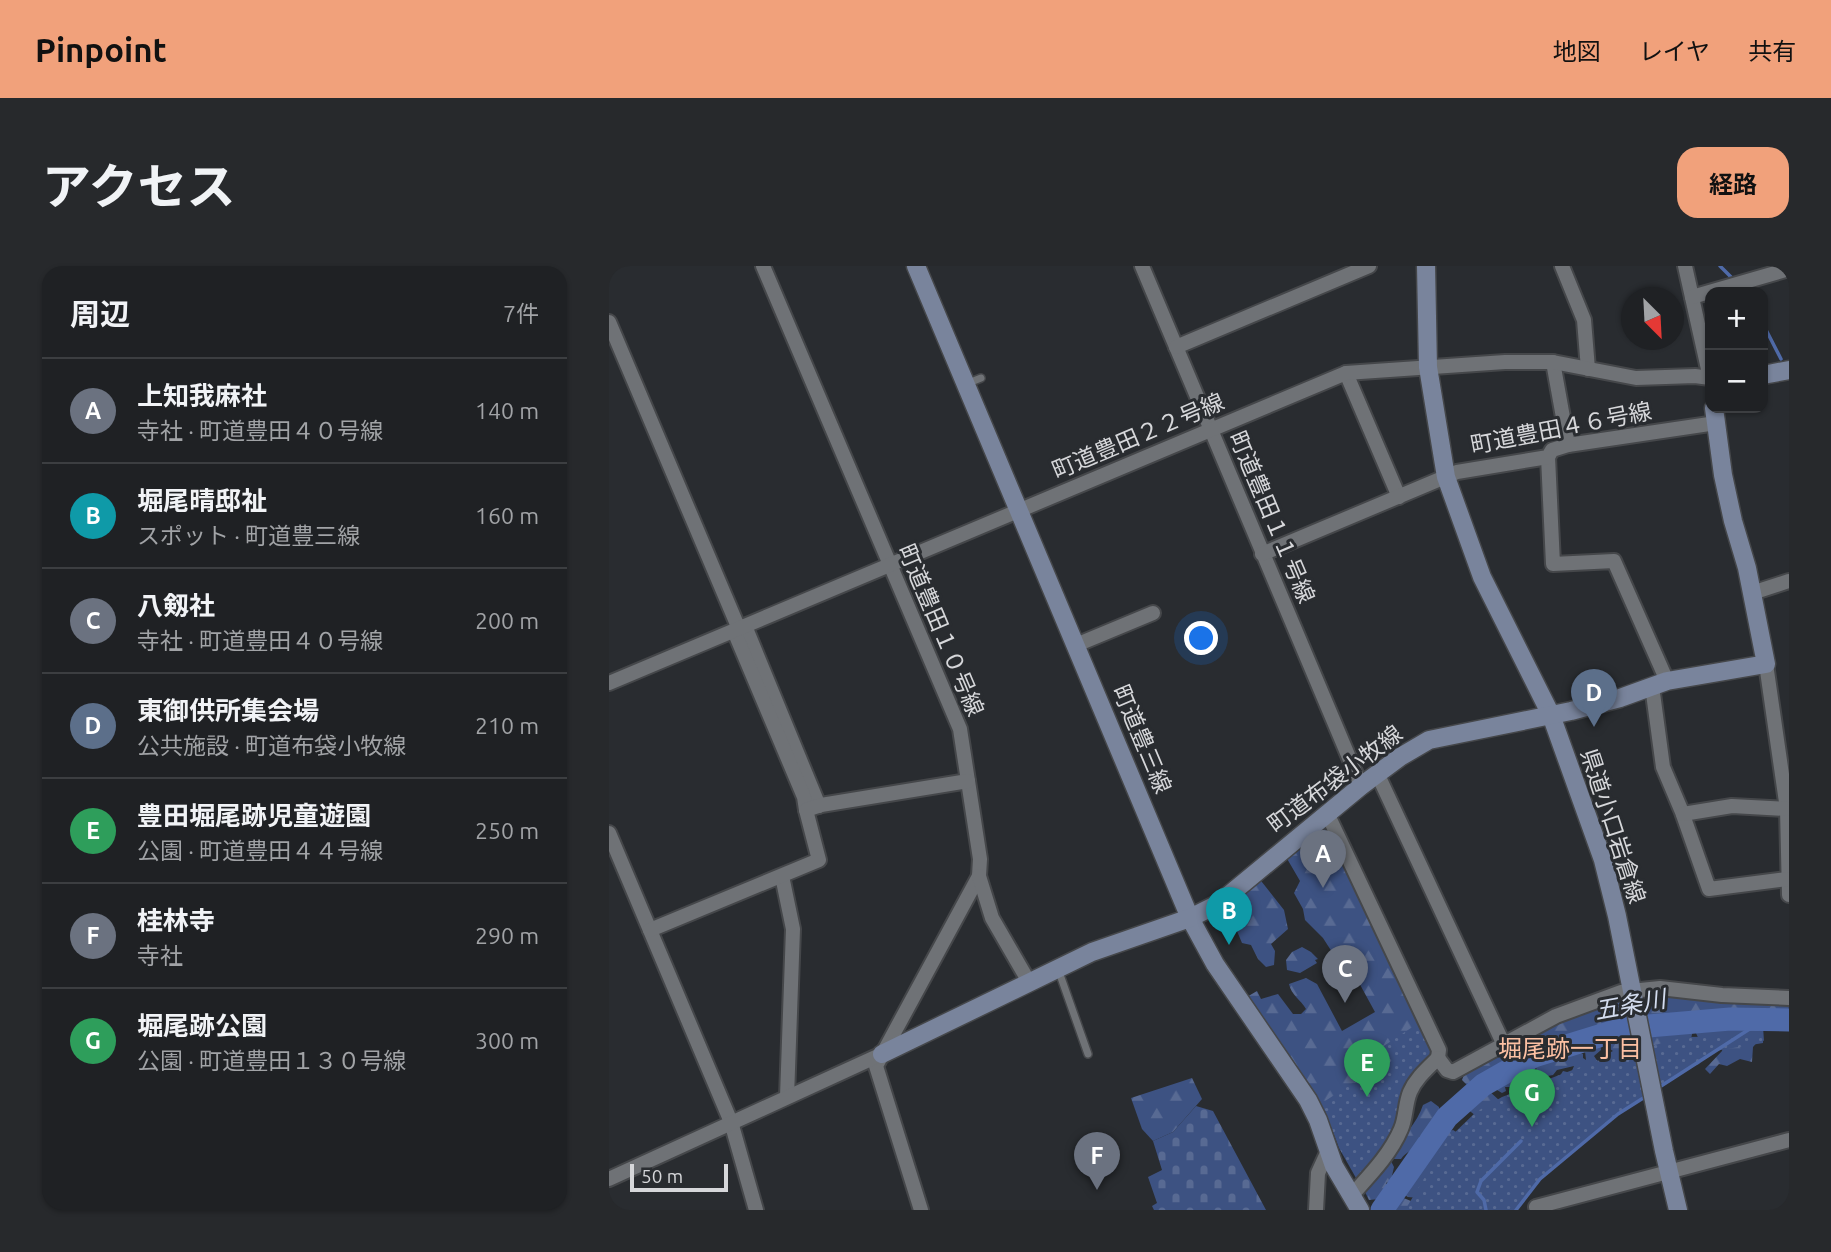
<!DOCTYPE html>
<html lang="ja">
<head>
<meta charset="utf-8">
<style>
  :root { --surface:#1f2124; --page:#27292c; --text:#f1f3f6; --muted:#a1a3a6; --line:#3c3e41; --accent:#f1a17b }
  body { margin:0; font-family:Ubuntu,"Noto Sans JP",sans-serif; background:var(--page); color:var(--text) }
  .controls { position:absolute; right:21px; top:21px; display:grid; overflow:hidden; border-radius:14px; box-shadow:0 2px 5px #0004 }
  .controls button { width:63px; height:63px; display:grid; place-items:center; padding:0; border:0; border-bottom:2px solid var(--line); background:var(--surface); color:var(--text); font:35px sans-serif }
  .compass { position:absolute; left:1012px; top:21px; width:63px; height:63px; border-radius:50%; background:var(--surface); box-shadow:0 2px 5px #0004; rotate:156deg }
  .scale { position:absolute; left:21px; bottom:18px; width:98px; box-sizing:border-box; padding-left:7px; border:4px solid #d6d7da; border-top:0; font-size:19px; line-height:24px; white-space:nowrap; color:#d6d7da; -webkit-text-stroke:5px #292c30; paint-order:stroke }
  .you { position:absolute; left:593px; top:373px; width:24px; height:24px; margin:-18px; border:5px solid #fff; border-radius:50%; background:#1a73e8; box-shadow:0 0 0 10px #1a73e833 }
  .badge { display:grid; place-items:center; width:46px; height:46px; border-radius:50%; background:var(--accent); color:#fff; font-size:23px; font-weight:700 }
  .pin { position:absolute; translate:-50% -58px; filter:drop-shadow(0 2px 4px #0008) }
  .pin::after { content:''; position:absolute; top:37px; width:24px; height:21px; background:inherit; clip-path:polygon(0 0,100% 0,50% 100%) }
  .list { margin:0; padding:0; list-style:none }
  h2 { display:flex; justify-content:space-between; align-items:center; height:91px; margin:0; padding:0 28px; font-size:30px }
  h2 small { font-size:23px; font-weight:400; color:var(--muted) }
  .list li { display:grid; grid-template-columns:46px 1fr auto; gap:21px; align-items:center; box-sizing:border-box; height:105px; padding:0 28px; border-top:2px solid var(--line) }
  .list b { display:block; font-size:26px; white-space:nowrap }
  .list p { margin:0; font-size:23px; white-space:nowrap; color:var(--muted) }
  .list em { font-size:23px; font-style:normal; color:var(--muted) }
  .map { position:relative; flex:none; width:1180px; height:944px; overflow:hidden; border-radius:21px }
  header { display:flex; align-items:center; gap:42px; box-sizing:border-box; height:98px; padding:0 35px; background:var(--accent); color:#111 }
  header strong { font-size:33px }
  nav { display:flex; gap:38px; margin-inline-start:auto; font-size:24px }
  .intro { display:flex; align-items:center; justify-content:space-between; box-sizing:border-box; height:168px; padding:0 42px }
  h1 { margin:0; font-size:49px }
  .button { padding:18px 32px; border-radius:21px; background:var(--accent); color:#111; font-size:24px; font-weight:700 }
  main { display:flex; gap:42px; padding:0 42px }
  aside { flex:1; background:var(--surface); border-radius:21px; box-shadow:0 2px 5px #0004 }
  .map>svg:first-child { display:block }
  .forest { fill:url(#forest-firs) }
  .cemetery { fill:url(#cemetery-stones) }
  .park { fill:url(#park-dots) }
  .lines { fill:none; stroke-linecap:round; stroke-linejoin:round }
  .stream { stroke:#4f6aa8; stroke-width:3.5 }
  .river { stroke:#4f6aa8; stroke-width:23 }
  .lane-casing { stroke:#45474a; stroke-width:10 }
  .street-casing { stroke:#45474a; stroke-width:18 }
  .secondary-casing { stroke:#45474a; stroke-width:21 }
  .lane { stroke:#6f7276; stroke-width:7 }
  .street { stroke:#6f7276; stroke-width:14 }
  .secondary { stroke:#79849c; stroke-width:18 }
  .labels { text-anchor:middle; stroke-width:6; stroke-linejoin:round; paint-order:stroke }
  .street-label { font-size:23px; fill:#d6d7da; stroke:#292c30 }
  .water-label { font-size:24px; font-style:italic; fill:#d3dcee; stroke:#292c30 }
  .neighbourhood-label { font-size:24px; fill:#fcc0a3; stroke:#292c30 }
</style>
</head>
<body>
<header>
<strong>Pinpoint</strong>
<nav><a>地図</a><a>レイヤ</a><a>共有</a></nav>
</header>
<div class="intro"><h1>アクセス</h1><a class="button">経路</a></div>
<main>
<aside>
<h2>周辺<small>7件</small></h2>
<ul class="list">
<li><span class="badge" style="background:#6b7280">A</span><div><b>上知我麻社</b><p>寺社 · 町道豊田４０号線</p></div><em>140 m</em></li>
<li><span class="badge" style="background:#0f9aa8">B</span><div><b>堀尾晴邸祉</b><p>スポット · 町道豊三線</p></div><em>160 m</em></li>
<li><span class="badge" style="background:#6b7280">C</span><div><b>八剱社</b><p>寺社 · 町道豊田４０号線</p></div><em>200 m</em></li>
<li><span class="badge" style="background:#5c6f8a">D</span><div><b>東御供所集会場</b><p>公共施設 · 町道布袋小牧線</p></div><em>210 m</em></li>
<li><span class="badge" style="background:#2e9e5b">E</span><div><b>豊田堀尾跡児童遊園</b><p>公園 · 町道豊田４４号線</p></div><em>250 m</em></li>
<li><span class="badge" style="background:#6b7280">F</span><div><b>桂林寺</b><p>寺社</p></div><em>290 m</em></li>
<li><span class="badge" style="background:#2e9e5b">G</span><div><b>堀尾跡公園</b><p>公園 · 町道豊田１３０号線</p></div><em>300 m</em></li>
</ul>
</aside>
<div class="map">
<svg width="1180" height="944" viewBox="0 0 1180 944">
  <defs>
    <pattern id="forest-firs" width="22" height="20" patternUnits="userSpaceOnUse" patternTransform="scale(1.75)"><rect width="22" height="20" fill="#3d5282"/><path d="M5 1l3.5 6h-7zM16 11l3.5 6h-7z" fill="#586a93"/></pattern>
    <pattern id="cemetery-stones" width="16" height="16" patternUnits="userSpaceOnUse" patternTransform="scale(1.75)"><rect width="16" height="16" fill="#3d5282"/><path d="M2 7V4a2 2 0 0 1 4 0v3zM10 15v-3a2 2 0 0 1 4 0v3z" fill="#586a93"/></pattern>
    <pattern id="park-dots" width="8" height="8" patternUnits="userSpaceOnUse" patternTransform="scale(1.75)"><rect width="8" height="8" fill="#3d5282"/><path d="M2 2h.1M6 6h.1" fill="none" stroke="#586a93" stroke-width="1.8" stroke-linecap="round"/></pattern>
  </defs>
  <rect width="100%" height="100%" fill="#292c30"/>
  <g class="forest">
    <path d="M718,547L817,758L746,803L749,823L724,847L713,844L631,735L648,725L652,733L669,728L684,748H692L697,743C692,734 682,729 680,718L697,712L708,718L733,765L766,746L737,693L723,686L714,672L696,654L694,643L685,627L691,615L673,584Z"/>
    <polygon points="645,606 675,644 679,663 662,678 666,685 665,699 657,701 649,693 642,679 633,677 625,658 627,652 621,648 615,632"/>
    <polygon points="693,681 702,686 709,693 706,694 708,697 691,707 678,704 677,694 683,686"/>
    <path d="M1076,731L1180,738L1179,753L1168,751L1156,757L1138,751L1125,756L1108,757L1092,752L1057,753L1047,748L1032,755L1010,750L1007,755L994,762L990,759L963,774L953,775L951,779C936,783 923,788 908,791L906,797L897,796C893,805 886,808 876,807L877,812L865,821L858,819L853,814L859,798L918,766L987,741L1029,733Z"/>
    <polygon points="1055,756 1075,759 1084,764 1081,777 1097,786 1090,798 1071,806 1038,790 1038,762"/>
    <polygon points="1135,756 1154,761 1155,775 1151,773 1144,781 1143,796 1131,793 1118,800 1110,798 1101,808 1096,803 1113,785 1115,776 1092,778 1086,765 1097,759 1121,757 1124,761"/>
    <polygon points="1008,765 1022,765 1030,771 1026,790 992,798 998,788 1004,785 995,779 994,772"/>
    <polygon points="978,770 991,776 992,784 985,790 991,799 928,826 923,815 949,813 954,805 962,807 965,800 948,804 944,809 928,812 927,795 940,788 966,780 967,785 974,788 974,792 977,794 976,785 970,781 973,772"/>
    <path d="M918,799L926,801L925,812L916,810L914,817L905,821H896L897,825L893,827L888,824V819H884L880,825L891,835L867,850L857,842C862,833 868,823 875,816L882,817L886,809L917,805Z"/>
    <polygon points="583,812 593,833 564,866 544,875 533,863 522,832"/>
    <path d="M822,835L830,841V848L810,871V878C804,884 797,886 792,893H785L782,888C793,871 808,858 814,839Z"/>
    <path d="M844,864L852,869L833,944H781L782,935L787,929L807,937L809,932L799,931L791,926L794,920L803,916C805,905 815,883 826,880L830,870Z"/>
    <polygon points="782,895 785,901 782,914 777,917 777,928 770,933 760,934 756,926 776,896"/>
  </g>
  <polygon class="cemetery" points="587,840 604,845 657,944 545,944 543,940 548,937 539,911 553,904 544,875 564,866"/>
  <g class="park">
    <polygon points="811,756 824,783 823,790 767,897 747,912 730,882 713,837 750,813 743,801"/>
    <polygon points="1154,770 1154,777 1106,785 1009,848 931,913 906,944 796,944 839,873 867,846 893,831 995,792 1077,771"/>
  </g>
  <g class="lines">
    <g class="stream">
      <polyline points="1111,0 1124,13"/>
      <polyline points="1154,58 1172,93"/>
      <polyline points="1049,822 1153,755"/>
      <polyline points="877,944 875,934 868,926 872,915 912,875"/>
      <polyline points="907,944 931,913 1009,848 1039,829"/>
    </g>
    <polyline class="river" points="773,944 838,851 874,819 925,790 1016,762 1121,753 1180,754"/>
    <g class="lane-casing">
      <g id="lane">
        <polyline points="357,118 372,112"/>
        <polyline points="449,703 479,788"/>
      </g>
    </g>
    <g class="street-casing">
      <g id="street">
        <polyline points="154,0 351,463 371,593 370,610 267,800 312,944"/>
        <polyline points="533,0 752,520"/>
        <polyline points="953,0 975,54 979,103"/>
        <polyline points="1076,0 1101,112"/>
        <polyline points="1083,31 1180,3"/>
        <polyline points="0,56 130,363"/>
        <polyline points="567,81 760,0"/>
        <polyline points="944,96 959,179"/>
        <polyline points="737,107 790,231"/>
        <polyline points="939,191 944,298 1005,295 1058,415"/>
        <polyline points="653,288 848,206 939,191 943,184 959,179 1107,157"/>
        <polyline points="1143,327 1180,315"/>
        <polyline points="136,360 210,540"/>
        <polyline points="125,365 195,531 197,544"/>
        <polyline points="467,379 544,347"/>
        <polyline points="1157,398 1178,543 1180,629"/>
        <polyline points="0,417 737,107 896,96 944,96 1027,112 1086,110 1101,112"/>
        <polyline points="1043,420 1054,501 1073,546 1100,623 1178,613"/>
        <polyline points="768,507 894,777"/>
        <polyline points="718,547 830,784 829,792"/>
        <polyline points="1074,548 1123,540 1178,543"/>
        <polyline points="0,567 122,856 147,944"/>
        <polyline points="173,610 184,663 178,831"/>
        <polyline points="370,610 383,652 420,716"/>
        <polyline points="41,664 210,594 197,544 212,539 359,515"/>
        <polyline points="0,913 273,788"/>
        <path d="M742,930C760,910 781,889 792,863C797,852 796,838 801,826C807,812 819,802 829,792L838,804L844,806L947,750L1012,726L1051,722L1113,729L1180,732"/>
        <polyline points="707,944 709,907 719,885"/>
        <polyline points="928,944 927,941 1180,874"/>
      </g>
    </g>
    <g class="secondary-casing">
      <g id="secondary">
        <polyline points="307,0 581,652 606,698 699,834 709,854 725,900 751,944"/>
        <polyline points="817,0 819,101 837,211 873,311 942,449 994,594 1008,650 1055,885 1069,944"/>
        <polyline points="1154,109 1180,104"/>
        <polyline points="273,788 483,686 581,652 609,638 752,520 791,491 820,474 962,445 1011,432 1058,415 1157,398 1138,302 1124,255 1114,209 1105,142"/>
      </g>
    </g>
    <use href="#lane" class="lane"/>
    <use href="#street" class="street"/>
    <use href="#secondary" class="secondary"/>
  </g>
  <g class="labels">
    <g class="street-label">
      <text transform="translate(952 162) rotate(-11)" y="8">町道豊田４６号線</text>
      <text transform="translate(529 170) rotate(-23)" y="8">町道豊田２２号線</text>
      <text transform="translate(663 251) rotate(67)" y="8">町道豊田１１号線</text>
      <text transform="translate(332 364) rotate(67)" y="8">町道豊田１０号線</text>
      <text transform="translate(533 473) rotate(67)" y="8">町道豊三線</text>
      <text transform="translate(726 513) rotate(-37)" y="8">町道布袋小牧線</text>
      <text transform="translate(1004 560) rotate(72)" y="8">県道小口岩倉線</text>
    </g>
    <g class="water-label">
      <text transform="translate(1021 739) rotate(-10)" y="8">五条川</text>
    </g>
    <g class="neighbourhood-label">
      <text x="961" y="791">堀尾跡一丁目</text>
    </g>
  </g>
</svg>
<div class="controls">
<button>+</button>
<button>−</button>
</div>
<svg class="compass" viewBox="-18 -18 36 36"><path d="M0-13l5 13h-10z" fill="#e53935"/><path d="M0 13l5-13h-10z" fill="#a1a3a6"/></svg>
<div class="scale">50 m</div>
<div class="you"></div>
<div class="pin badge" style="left:714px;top:622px;background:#6b7280">A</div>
<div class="pin badge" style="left:620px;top:679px;background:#0f9aa8">B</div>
<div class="pin badge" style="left:736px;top:737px;background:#6b7280">C</div>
<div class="pin badge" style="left:985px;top:461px;background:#5c6f8a">D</div>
<div class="pin badge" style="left:758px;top:831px;background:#2e9e5b">E</div>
<div class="pin badge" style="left:488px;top:924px;background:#6b7280">F</div>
<div class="pin badge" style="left:923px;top:861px;background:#2e9e5b">G</div>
</div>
</main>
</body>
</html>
